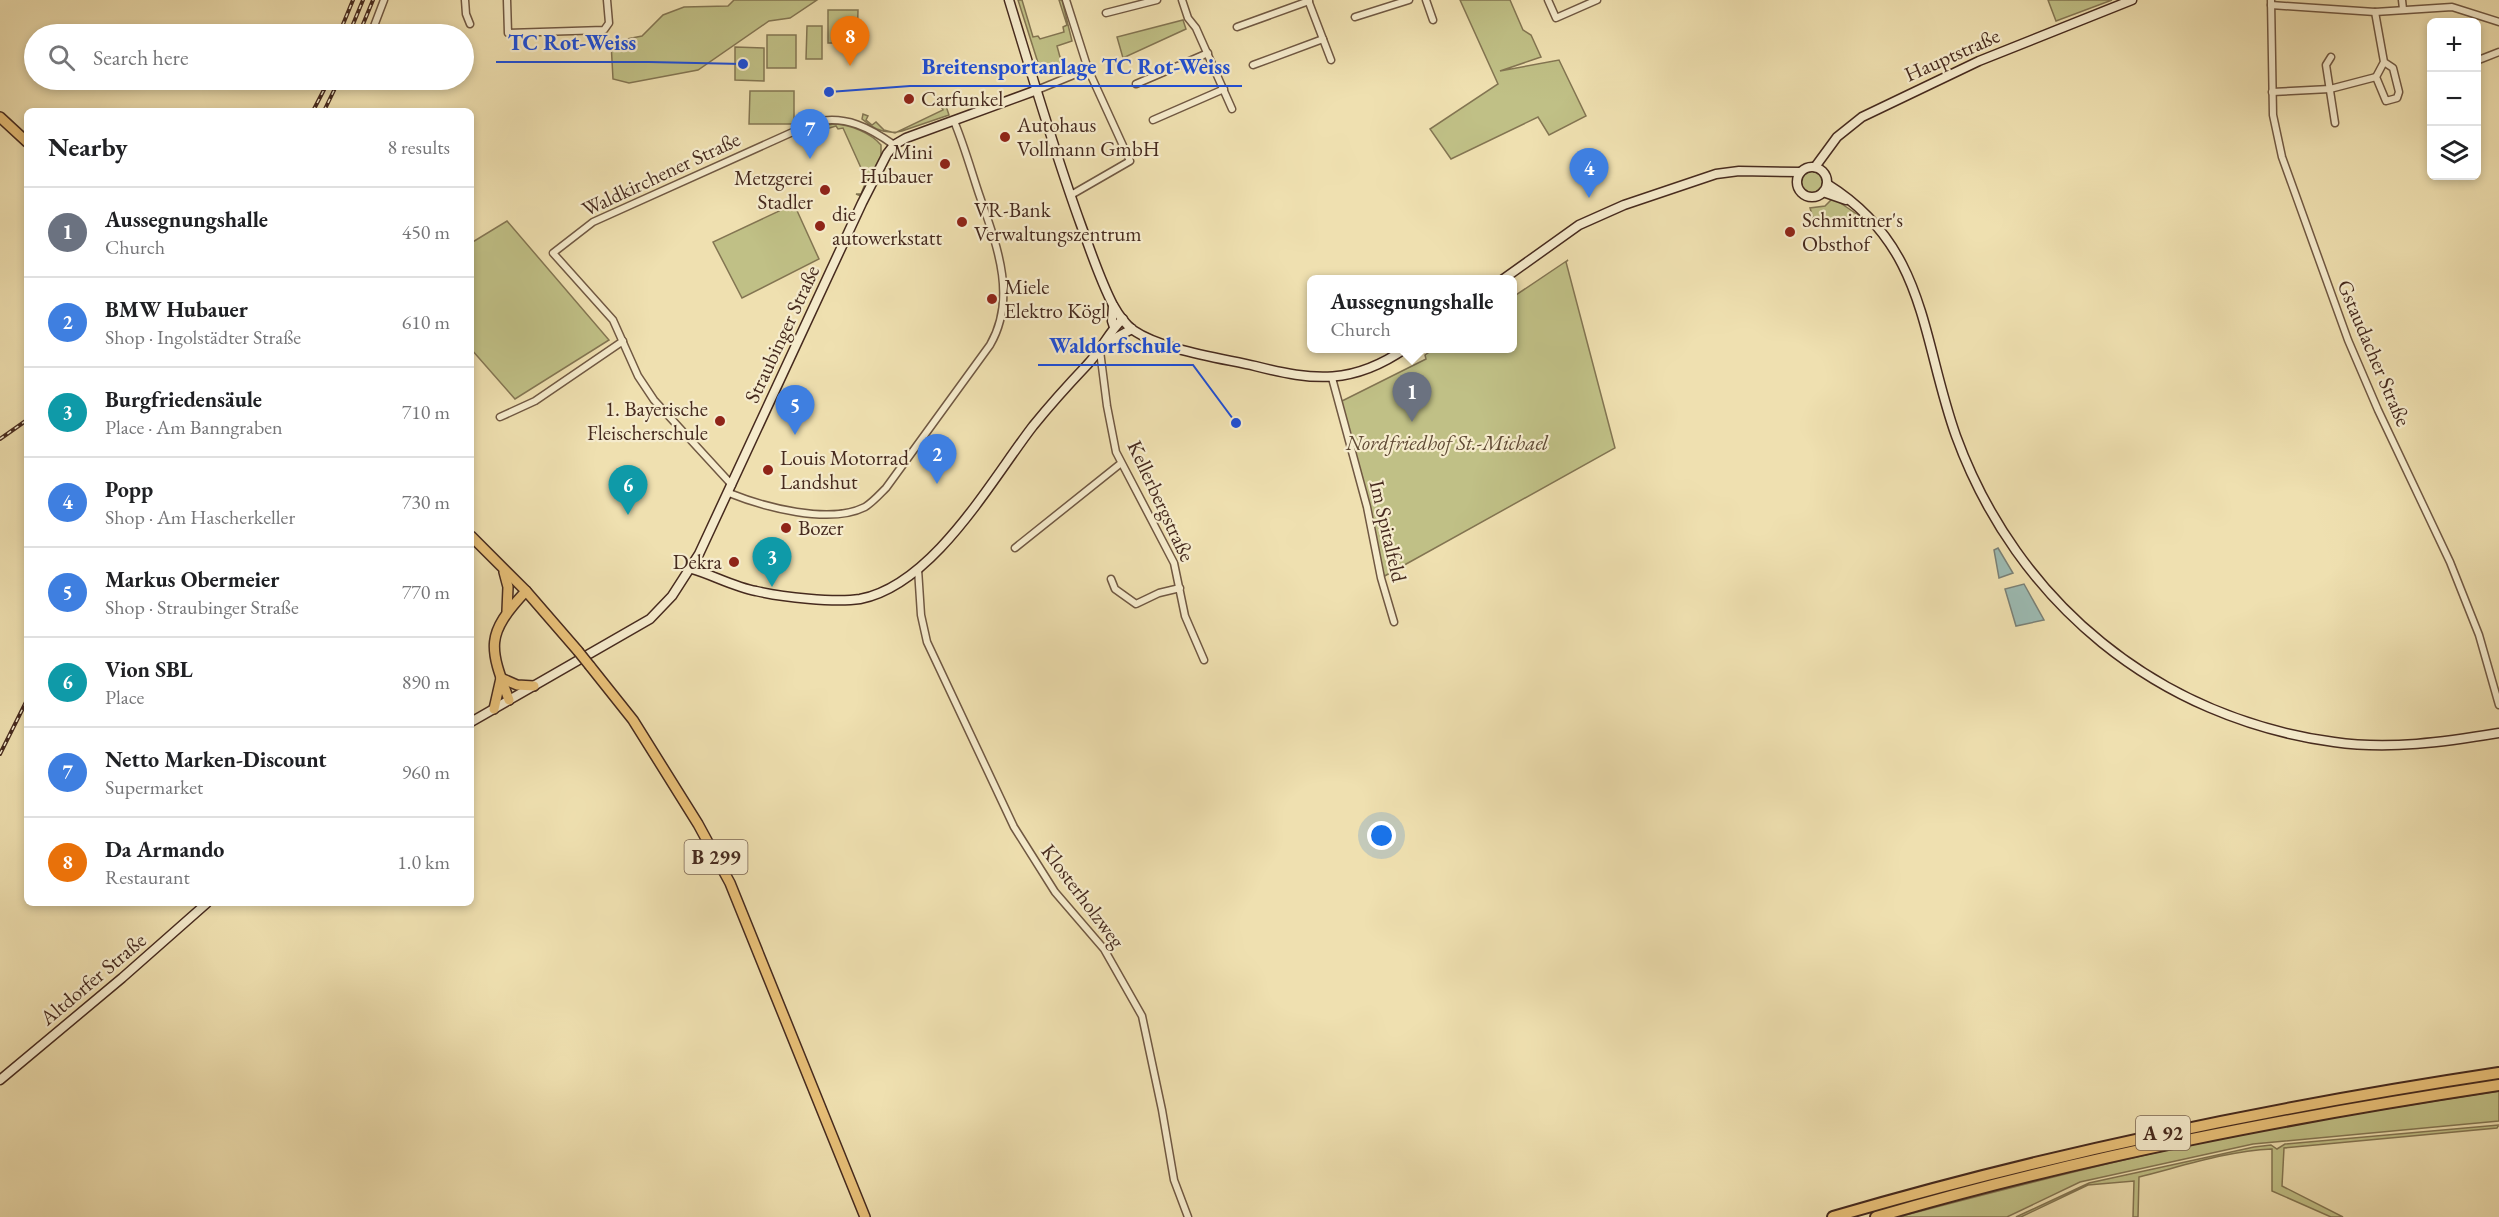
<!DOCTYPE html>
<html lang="en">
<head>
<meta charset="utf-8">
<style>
  :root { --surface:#fff; --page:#f2f2f2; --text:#202124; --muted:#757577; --line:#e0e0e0; --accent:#8f2418 }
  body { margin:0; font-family:"EB Garamond",serif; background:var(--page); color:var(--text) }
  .controls { position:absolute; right:18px; top:18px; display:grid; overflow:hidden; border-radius:9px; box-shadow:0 3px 9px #0003 }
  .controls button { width:54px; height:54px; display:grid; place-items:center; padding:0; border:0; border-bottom:2px solid var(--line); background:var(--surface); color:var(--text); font:30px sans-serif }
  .you { position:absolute; left:1382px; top:836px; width:21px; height:21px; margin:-15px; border:4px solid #fff; border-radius:50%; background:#1a73e8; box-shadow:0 0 0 9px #1a73e833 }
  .badge { display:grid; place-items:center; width:39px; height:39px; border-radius:50%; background:var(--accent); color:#fff; font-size:20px; font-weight:700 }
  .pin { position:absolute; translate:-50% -50px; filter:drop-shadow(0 2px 3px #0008) }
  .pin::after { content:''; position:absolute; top:32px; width:21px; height:18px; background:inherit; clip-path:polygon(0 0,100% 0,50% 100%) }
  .popup { position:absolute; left:1307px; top:275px; width:210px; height:78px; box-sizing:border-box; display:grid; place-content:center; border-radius:9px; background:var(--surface); filter:drop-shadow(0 2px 4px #0005); font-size:20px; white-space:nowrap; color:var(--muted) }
  .popup b { font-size:22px; color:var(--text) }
  .popup::after { content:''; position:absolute; left:50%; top:100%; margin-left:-12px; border:12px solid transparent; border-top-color:var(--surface) }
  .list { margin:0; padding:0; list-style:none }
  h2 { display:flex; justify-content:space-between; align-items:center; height:78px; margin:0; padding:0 24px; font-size:26px }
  h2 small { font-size:20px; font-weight:400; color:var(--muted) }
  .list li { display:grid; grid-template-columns:39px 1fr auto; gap:18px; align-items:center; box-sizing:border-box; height:90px; padding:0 24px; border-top:2px solid var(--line) }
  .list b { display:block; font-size:22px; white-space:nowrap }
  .list p { margin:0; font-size:20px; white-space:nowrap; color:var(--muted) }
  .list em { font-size:20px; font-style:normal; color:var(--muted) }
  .icon { flex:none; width:33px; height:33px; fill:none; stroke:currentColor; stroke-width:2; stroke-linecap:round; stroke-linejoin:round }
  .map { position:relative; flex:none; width:2499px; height:1217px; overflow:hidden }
  .search { position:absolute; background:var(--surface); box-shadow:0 3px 9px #0003; left:24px; top:24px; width:450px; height:66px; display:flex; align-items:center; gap:15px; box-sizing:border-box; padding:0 21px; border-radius:33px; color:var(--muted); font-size:22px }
  .panel { position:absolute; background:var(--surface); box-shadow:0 3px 9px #0003; left:24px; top:108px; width:450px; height:798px; border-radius:9px }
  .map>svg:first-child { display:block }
  .green { fill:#c0c086; stroke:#837552; stroke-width:1.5 }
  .water { fill:#9cbbb3; stroke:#7a8177; stroke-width:1.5 }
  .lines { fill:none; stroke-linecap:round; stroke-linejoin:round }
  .street-casing { stroke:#705842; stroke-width:9 }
  .secondary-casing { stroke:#462a1e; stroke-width:11 }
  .primary-casing { stroke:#462a1e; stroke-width:12 }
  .highway-casing { stroke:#462a1e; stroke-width:14 }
  .street { stroke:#f5ebcc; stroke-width:6 }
  .secondary { stroke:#f5ebcc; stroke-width:8 }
  .primary { stroke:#e8c078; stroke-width:9 }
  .highway { stroke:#e8c078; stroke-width:10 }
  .rail-casing { stroke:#462a1e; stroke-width:4 }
  .rail { stroke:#f5ebcc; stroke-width:1.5; stroke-dasharray:4.5; stroke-linecap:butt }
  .primary-bridge-casing { stroke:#462a1e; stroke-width:12; stroke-linecap:butt }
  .primary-bridge { stroke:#e8c078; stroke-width:9 }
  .poi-dot { fill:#8f2418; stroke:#f5ebcc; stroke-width:2 }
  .labels { text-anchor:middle; stroke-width:4.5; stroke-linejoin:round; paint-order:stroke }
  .shield { fill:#f5ebcc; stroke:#7a6452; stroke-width:1.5 }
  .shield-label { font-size:20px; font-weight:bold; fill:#462a1e }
  .street-label { font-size:21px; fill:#462a1e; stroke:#f5ebcc }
  .poi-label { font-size:21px; fill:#462a1e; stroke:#f5ebcc; text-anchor:start }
  .park-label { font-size:21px; font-style:italic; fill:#5e4833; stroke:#f5ebcc }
  .leader { fill:none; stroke:#1d4ed8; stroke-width:2 }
  .callout-dot { fill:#1d4ed8; stroke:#f5ebcc; stroke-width:2 }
  .callout-label { font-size:22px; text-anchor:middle; font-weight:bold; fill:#1d4ed8; stroke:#f5ebcc; stroke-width:4.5; stroke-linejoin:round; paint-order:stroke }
</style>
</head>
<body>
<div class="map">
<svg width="2499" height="1217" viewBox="0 0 2499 1217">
  <rect width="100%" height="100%" fill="#efe0b0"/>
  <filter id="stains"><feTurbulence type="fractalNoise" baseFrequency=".00333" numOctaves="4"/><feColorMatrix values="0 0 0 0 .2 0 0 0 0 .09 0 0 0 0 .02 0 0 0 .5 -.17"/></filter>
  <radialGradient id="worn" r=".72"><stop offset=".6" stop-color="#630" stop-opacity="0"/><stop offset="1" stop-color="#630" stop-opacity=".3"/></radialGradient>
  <g class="green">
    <polygon points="734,0 817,0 790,18 769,21 698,70 629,83 613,79 611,42 642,36 663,15 684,7 728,6"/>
    <polygon points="1018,0 1022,0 1033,37 1038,36 1040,39 1064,32 1063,27 1067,25 1059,0 1062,0 1072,41 1057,46 1063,68 1059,73 1047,75 1040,69"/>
    <polygon points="1460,0 1510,0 1523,30 1531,35 1541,57 1500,71 1559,60 1586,116 1549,135 1538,117 1451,159 1430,129 1498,84"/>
    <polygon points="2048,0 2112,0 2056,21"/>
    <polygon points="828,10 858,10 857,43 828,43"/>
    <polygon points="1183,20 1186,29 1123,58 1117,37"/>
    <polygon points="807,26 822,26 822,59 806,59"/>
    <rect x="767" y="35" width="29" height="33"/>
    <polygon points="735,47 764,48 764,81 735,80"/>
    <polygon points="750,91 794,91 794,124 749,124"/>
    <path d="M943,97L949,115L902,131C887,135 873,129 862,119L863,114L868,116L866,120L872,125L876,122L884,130L895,133L943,110L938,100Z"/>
    <path d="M836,124C850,125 871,133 881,145V156L861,196L856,194H861L865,184L862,182L866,179L843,128L838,129L836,126L826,129L825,132L823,130V125Z"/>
    <circle cx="1812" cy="182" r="12"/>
    <polygon points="1833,198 1864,219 1855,227 1824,223 1813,218 1810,208 1825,206"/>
    <polygon points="794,204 819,259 742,298 713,242"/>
    <polygon points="507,221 609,340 515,399 471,349 471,243"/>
    <polygon points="1568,260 1566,262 1615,448 1381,578 1338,403 1426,359 1425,355 1434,349 1512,348 1513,297"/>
    <path d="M2499,1091V1121L2253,1144L2080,1182L2007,1217H1898C1989,1193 2080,1169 2172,1149C2280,1125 2389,1108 2499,1091Z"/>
    <path d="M2499,1125L2497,1128L2284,1148L2282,1186L2343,1217H2331L2272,1191V1149C2227,1151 2183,1166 2139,1177L2138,1217H2133L2134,1181L2088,1185L2021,1217H2016L2089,1183L2254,1147L2271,1145L2277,1149L2285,1144Z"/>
  </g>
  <g class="water">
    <polygon points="1998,548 2013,573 1999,578 1994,550"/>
    <polygon points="2024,584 2044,620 2016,626 2005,589"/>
  </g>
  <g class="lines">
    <g class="street-casing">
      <g id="street">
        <polyline points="465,0 466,14 470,24"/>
        <polyline points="507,0 508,33 604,30 609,23 607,0"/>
        <polyline points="1066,0 1088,69 1130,161 1071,195"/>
        <polyline points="1182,0 1188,18 1196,28 1232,109"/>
        <polyline points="1308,0 1331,60"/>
        <polyline points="1426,0 1433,20"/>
        <polyline points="1548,0 1556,18 1597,0"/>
        <polyline points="2271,0 2273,115 2282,157 2348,340 2378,410 2450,562 2479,635 2499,705"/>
        <polyline points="2402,0 2403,9"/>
        <polyline points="2271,5 2375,12 2452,7 2499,22"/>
        <polyline points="2375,12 2384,62 2376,77 2386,101 2397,98 2399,92 2393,68 2384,62"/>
        <polyline points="1106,13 1157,0"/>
        <polyline points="1355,17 1409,0"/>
        <polyline points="1237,27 1309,1"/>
        <polyline points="371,34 384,0"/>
        <polyline points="2331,57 2326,65 2335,123"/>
        <polyline points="2476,61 2499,52"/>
        <polyline points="1253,65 1323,39"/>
        <polyline points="1136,84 1208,53"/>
        <polyline points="1037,90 1088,69"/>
        <polyline points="2272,92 2330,89 2376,77"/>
        <polyline points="1153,120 1224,89"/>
        <polyline points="1100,351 1107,406 1116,452 1174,563 1185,616 1204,660"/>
        <polyline points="1332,378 1367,507 1381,578 1394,622"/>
        <polyline points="500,417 535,401 623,341"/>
        <path d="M732,485L654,400L638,376L613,320L553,253L593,222L815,122C846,115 870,128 894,145"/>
        <path d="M729,493C764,507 829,525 865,507C873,502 879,495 886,488L990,345C1018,297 996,243 979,194C971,170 964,145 954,121"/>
        <polyline points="1015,548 1120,464"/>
        <polyline points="918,569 921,615 927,642 1014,827 1055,892 1104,949 1142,1016 1162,1110 1174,1180 1188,1217"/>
        <polyline points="1111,579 1115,589 1136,604 1159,593 1180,588"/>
      </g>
    </g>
    <g class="secondary-casing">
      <g id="secondary">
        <path d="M1009,0C1032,75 1054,151 1081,225C1091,252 1100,280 1113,305C1118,314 1125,324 1133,330C1162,350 1220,358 1255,366C1314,381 1353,385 1406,348"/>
        <circle cx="1812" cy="182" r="15"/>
        <polyline points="1815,167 1837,137 1862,117 1979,61 2132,0"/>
        <path d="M1827,184C1927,246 1921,338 1956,436C2017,603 2158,718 2334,742C2389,750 2445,742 2499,733"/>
        <polyline points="1823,192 1846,200"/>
        <polyline points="1502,280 1579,225 1624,205 1716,174 1739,171 1800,172"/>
        <polyline points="1113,306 1112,321 1114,327"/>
        <polyline points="1108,342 1132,329"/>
        <path d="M692,569C713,575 734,587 756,591C782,597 834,603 860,599C933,585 990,482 1033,426C1050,405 1068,385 1087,365C1101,351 1109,331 1123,319"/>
        <polyline points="471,722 650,619 672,596 699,554 862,203 887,154 894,145 906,138 1037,90"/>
        <polyline points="0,1080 122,978 207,903"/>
      </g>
    </g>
    <g class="primary-casing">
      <g id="primary">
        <polyline points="0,117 27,142"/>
        <polyline points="471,536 526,591 578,651"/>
        <polyline points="504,572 508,587 507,611"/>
        <polyline points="590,666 633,720 698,824 730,883 865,1217"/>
        <polyline points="501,678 517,685 534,686"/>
        <path d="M509,700C489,646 485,635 526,591"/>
        <polyline points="494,709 501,678"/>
      </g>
    </g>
    <g class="highway-casing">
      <g id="highway">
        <path d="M1833,1217C2051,1153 2274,1107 2499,1073"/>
        <path d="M1876,1217C2080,1157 2289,1117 2499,1085"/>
      </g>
    </g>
    <use href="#street" class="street"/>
    <use href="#secondary" class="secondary"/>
    <use href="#primary" class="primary"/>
    <use href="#highway" class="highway"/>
    <g class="rail-casing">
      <g id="rail">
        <polyline points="339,34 353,0"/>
        <polyline points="349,34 363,0"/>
        <polyline points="359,34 373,0"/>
        <polyline points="313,111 329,80"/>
        <polyline points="324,111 339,80"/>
        <polyline points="0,439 27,420"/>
        <polyline points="0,754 27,700"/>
      </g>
    </g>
    <use href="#rail" class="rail"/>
    <g class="primary-bridge-casing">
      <polyline id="primary-bridge" points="578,651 590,666"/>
    </g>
    <use href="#primary-bridge" class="primary-bridge"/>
  </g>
  <g class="poi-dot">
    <circle cx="909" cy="99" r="6"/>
    <circle cx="1005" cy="137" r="6"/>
    <circle cx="945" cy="164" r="6"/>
    <circle cx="825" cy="190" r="6"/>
    <circle cx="962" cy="222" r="6"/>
    <circle cx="820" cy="226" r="6"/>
    <circle cx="1790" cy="232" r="6"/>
    <circle cx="992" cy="299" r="6"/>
    <circle cx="720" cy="421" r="6"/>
    <circle cx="768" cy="470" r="6"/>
    <circle cx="786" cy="528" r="6"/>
    <circle cx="734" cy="562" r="6"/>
  </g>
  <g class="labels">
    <g class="shield">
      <rect x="684.5" y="840" width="63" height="34" rx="4.5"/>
      <rect x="2136" y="1116" width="54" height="34" rx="4.5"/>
    </g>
    <g class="shield-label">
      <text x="716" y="864">B 299</text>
      <text x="2163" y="1140">A 92</text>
    </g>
    <g class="street-label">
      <text transform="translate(1952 55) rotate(-24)" y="7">Hauptstraße</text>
      <text transform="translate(661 174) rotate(-25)" y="7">Waldkirchener Straße</text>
      <text transform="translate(782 334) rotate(-65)" y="7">Straubinger Straße</text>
      <text transform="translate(2374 353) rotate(67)" y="7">Gstaudacher Straße</text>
      <text transform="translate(1161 501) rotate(65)" y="7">Kellerbergstraße</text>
      <text transform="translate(1388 531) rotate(77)" y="7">Im Spitalfeld</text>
      <text transform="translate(1083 896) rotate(53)" y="7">Klosterholzweg</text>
      <text transform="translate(93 979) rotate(-40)" y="7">Altdorfer Straße</text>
    </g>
    <g class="poi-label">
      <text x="921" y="106">Carfunkel</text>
      <text x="1017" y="132">Autohaus<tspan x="1017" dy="24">Vollmann GmbH</tspan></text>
      <text x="933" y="159" text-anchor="end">Mini<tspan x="933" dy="24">Hubauer</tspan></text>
      <text x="813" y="185" text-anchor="end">Metzgerei<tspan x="813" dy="24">Stadler</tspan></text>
      <text x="974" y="217">VR-Bank<tspan x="974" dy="24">Verwaltungszentrum</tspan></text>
      <text x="832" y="221">die<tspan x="832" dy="24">autowerkstatt</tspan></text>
      <text x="1802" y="227">Schmittner's<tspan x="1802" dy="24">Obsthof</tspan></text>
      <text x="1004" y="294">Miele<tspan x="1004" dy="24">Elektro Kögl</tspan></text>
      <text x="708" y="416" text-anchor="end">1. Bayerische<tspan x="708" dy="24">Fleischerschule</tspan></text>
      <text x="780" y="465">Louis Motorrad<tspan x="780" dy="24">Landshut</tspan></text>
      <text x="798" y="535">Bozer</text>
      <text x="722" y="569" text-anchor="end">Dekra</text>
    </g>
    <g class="park-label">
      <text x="1447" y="450">Nordfriedhof St.-Michael</text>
    </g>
  </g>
  <path class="leader" d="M743 64L649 62H496M829 92L910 86H1242M1236 423L1193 365H1038"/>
  <g class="callout-dot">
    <circle cx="743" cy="64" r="6"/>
    <circle cx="829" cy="92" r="6"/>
    <circle cx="1236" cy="423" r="6"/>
  </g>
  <g class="callout-label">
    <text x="572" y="50">TC Rot-Weiss</text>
    <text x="1076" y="74">Breitensportanlage TC Rot-Weiss</text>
    <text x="1115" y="353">Waldorfschule</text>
  </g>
  <rect width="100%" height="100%" filter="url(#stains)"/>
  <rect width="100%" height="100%" fill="url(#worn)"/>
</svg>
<div class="controls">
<button>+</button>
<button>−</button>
<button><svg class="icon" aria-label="layers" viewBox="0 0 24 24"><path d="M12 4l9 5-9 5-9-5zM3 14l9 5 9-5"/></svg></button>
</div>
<div class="you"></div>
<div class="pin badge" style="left:1412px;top:422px;background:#6b7280">1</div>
<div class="popup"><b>Aussegnungshalle</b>Church</div>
<div class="pin badge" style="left:937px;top:484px;background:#3f7fe0">2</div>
<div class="pin badge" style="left:772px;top:587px;background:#0f9aa8">3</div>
<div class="pin badge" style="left:1589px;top:198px;background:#3f7fe0">4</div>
<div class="pin badge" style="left:795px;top:435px;background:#3f7fe0">5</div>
<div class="pin badge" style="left:628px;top:515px;background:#0f9aa8">6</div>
<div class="pin badge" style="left:810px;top:159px;background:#3f7fe0">7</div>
<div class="pin badge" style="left:850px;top:66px;background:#e8710a">8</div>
<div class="search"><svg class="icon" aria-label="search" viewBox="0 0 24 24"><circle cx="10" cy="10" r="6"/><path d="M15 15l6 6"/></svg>Search here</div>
<section class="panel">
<h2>Nearby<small>8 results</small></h2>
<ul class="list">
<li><span class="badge" style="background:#6b7280">1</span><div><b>Aussegnungshalle</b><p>Church</p></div><em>450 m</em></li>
<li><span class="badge" style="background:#3f7fe0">2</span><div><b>BMW Hubauer</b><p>Shop · Ingolstädter Straße</p></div><em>610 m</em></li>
<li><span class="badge" style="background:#0f9aa8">3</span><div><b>Burgfriedensäule</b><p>Place · Am Banngraben</p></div><em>710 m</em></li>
<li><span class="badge" style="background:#3f7fe0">4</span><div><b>Popp</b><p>Shop · Am Hascherkeller</p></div><em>730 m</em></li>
<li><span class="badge" style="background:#3f7fe0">5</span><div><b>Markus Obermeier</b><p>Shop · Straubinger Straße</p></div><em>770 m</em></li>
<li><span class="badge" style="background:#0f9aa8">6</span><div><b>Vion SBL</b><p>Place</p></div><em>890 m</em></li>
<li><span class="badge" style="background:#3f7fe0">7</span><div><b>Netto Marken-Discount</b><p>Supermarket</p></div><em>960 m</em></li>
<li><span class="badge" style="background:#e8710a">8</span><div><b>Da Armando</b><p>Restaurant</p></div><em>1.0 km</em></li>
</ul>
</section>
</div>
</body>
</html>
